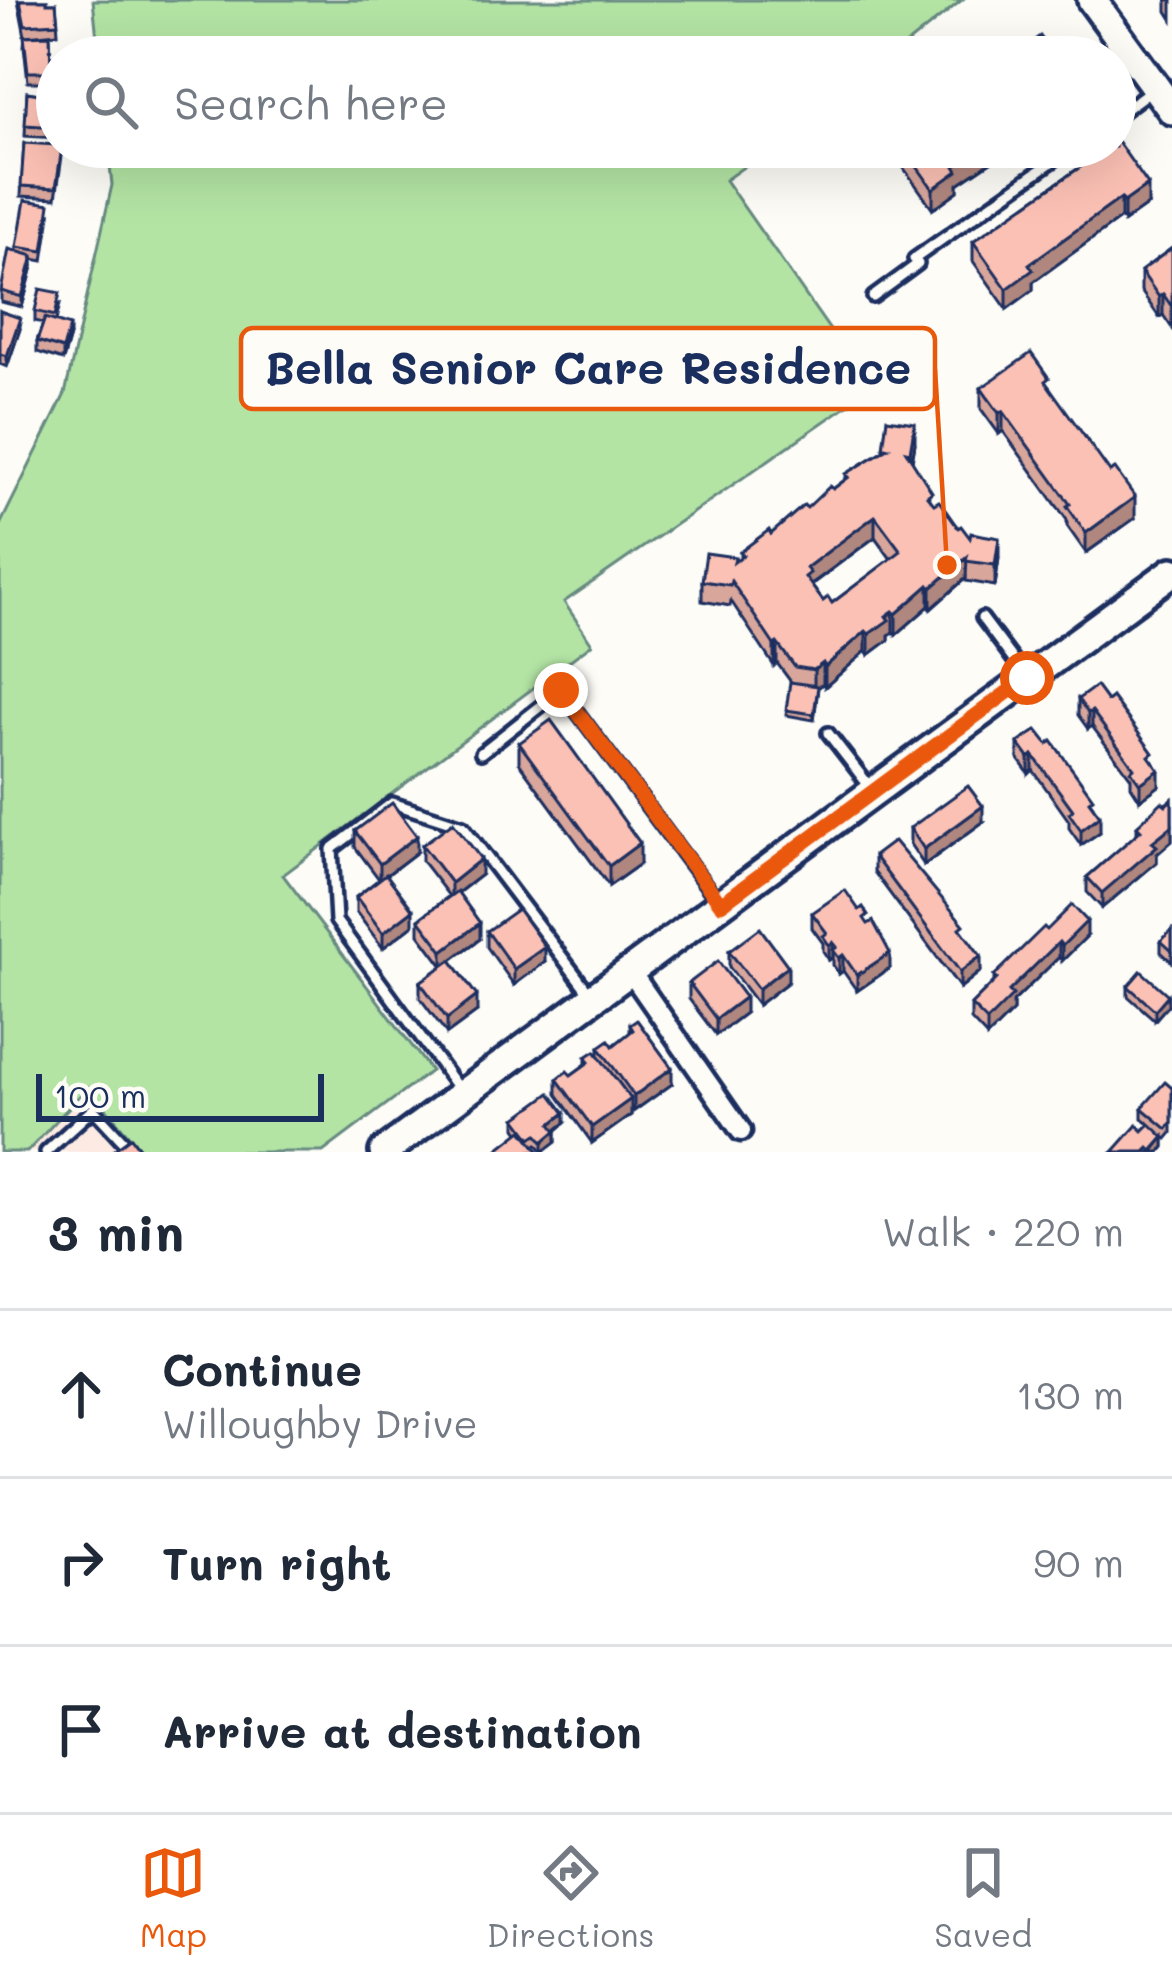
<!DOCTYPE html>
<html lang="en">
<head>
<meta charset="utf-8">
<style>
  :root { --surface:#fff; --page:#f6f6f7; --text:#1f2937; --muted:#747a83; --line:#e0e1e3; --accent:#ea580c }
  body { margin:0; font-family:Mali,sans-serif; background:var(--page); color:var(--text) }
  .scale { position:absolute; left:36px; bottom:30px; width:288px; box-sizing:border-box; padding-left:12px; border:6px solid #1b2f5e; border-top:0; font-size:33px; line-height:42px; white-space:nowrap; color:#1b2f5e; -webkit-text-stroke:9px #fdfcf7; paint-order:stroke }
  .stop { position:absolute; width:36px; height:36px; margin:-27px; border:9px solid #ea580c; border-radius:50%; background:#fff }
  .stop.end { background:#ea580c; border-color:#fff; box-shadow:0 3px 12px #0008 }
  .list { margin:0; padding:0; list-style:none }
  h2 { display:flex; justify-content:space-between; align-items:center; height:156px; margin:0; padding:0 48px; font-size:51px }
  h2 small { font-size:39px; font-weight:400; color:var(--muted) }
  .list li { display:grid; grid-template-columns:78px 1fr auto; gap:36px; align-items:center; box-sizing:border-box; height:168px; padding:0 48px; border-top:3px solid var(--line) }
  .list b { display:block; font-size:45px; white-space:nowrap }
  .list p { margin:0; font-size:39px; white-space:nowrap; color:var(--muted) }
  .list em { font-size:39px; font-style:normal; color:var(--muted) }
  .icon { flex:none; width:66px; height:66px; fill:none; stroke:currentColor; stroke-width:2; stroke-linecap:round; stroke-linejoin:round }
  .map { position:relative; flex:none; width:1172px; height:1152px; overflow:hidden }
  .search { position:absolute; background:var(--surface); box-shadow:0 12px 48px #0002; left:36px; right:36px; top:36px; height:132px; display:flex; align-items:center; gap:30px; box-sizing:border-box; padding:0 42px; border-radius:66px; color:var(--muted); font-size:45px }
  .sheet { height:660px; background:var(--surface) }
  nav { display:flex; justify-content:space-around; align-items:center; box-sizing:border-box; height:168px; border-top:3px solid var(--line); background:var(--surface); font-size:33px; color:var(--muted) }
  nav a { display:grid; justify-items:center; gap:6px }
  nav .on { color:var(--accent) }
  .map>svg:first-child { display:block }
  .built { fill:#fdeae3 }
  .green { fill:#b3e4a4; stroke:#678a81; stroke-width:3 }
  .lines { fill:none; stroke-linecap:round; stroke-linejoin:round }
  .lane-casing { stroke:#1b2f5e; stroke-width:18 }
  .street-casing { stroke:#1b2f5e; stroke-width:27 }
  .secondary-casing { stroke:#1b2f5e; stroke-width:36 }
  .lane { stroke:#fdfcf7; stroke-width:9 }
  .street { stroke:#fdfcf7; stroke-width:18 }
  .secondary { stroke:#fdfcf7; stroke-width:27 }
  .wall { fill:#d9a69c; stroke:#1b2f5e; stroke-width:3; fill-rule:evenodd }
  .shaded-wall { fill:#b0877f; stroke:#1b2f5e; stroke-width:3 }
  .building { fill:#fcc1b5; stroke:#1b2f5e; stroke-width:3; fill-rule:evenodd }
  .route { stroke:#ea580c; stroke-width:15 }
  .leader { fill:none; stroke:#e8590c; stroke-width:4.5 }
  .callout-dot { fill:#e8590c; stroke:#fdfcf7; stroke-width:4.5 }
  .callout { fill:#fdfcf7; stroke:#e8590c; stroke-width:4.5 }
  .callout-label { font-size:45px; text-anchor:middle; font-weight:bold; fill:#1b2f5e }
</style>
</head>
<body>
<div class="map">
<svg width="1172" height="1152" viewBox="0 0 1172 1152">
  <rect width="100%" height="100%" fill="#fdfcf7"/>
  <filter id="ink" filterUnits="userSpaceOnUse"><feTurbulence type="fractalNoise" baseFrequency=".00833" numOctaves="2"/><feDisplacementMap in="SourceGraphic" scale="24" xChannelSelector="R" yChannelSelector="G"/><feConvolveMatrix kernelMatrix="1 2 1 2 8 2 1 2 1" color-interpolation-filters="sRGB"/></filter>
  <g filter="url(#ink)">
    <polygon class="built" points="88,1087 143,1152 27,1152"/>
    <g class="green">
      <polygon points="93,0 962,0 891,57 99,57"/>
      <polygon points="108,147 772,147 725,180 871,389 564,602 592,644 283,875 431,1071 323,1152 143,1152 88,1087 27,1152 0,1152 0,525 65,394 112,185"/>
    </g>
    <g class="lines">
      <g class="lane-casing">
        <g id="lane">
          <polyline points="1115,117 1151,90"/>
          <polyline points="914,259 1073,147"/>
          <polyline points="873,297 918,264"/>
          <polyline points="982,618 1024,674"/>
          <polyline points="828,733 870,787"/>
          <polyline points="481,753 561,690 717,900"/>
          <polyline points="460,1091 336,921 332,849 392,803 463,826 590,994"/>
          <polyline points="46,1152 93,1109 133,1152"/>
        </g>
      </g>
      <g class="street-casing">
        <polyline id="street" points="630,971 741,1131"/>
      </g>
      <g class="secondary-casing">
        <g id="secondary">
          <polyline points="1092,0 1172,110"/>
          <polyline points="384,1152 1172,572"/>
        </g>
      </g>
      <use href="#lane" class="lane"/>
      <use href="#street" class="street"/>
      <use href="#secondary" class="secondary"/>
    </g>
    <g class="wall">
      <polygon points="18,0 47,0 47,3 56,3 58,33 26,36 50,35 51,82 28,82 24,46 25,36"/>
      <polygon points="1167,0 1172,0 1172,19 1167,11"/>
      <polygon points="27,92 57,97 57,138 25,136"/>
      <polygon points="24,143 62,156 56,198 21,196"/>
      <polygon points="898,147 1013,147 958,184 958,191 933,209 898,160"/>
      <polygon points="1089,154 1148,205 1124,222 1121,218 1033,282 1033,290 1007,309 973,261 973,241 1089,161"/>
      <polygon points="50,215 43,261 33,259 33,266 22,307 1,302 1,291 17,251 17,247"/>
      <polygon points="1172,248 1172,328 1163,315 1159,317 1141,291 1141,271"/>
      <polygon points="60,304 56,321 70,336 63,360 37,352 37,341 43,323 35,321 35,311"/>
      <polygon points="0,311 20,329 7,367 0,364"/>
      <polygon points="1049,387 1135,518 1086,553 1067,526 1067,520 1003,431 999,434 981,409 981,388"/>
      <path d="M887,419L915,443L912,461L932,503L970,538L999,558L995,586L966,581V578L931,609L929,606L896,635L893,632L889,635V640L869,655L866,651L825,687L823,684L818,687L814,720L786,715L791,682L777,663L774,666L731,601L730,606L702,601V581L740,558V552L771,534L833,489L846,479V474L883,451ZM875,537L891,559L832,603L823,601L811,585Z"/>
      <polygon points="1078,699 1153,763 1159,786 1140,800 1131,786 1131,778 1092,726 1088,729 1078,715"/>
      <polygon points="519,743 640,864 609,886 519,763"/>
      <polygon points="1018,743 1048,744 1093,806 1100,832 1081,845 1069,828 1069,821 1033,770 1029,774 1018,759"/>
      <polygon points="1172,799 1172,841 1157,854 1157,862 1102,908 1087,892 1087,877 1137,834 1137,826"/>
      <polygon points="983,822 924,865 910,844 910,828"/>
      <polygon points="355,831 417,852 387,875 413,925 383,948 356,912 356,897 379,879 355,847"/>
      <polygon points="422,845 481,875 458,893 480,939 451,960 477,1012 447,1034 420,998 420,982 443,966 419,934 419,919 449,896 422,861"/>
      <polygon points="874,856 964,934 981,971 960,988 874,872"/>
      <polygon points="812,913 868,924 890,968 857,991 843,971 839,974 833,965 833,957 829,960 823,951 823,943 812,928"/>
      <polygon points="1047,930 1087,936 1062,961 1059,957 1013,1002 1013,1011 987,1037 971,1020 971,1005 994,982 994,976"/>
      <polygon points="1172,930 1172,962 1161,952 1161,941"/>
      <polygon points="487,931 545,962 514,985 487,947"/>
      <polygon points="729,951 788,982 758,1005 729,967"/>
      <polygon points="689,983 745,1013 716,1035 689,999"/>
      <polygon points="1128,986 1168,1005 1155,1020 1128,996"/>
      <polygon points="630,1025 672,1084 634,1111 631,1106 631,1115 592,1143 557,1094 557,1079 571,1075 586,1064 586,1057 599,1057 599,1047 613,1046 630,1033"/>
      <polygon points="1172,1088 1172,1133 1167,1139 1164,1137 1164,1147 1160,1152 1113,1152 1143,1131 1149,1124 1142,1118 1142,1108"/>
      <polygon points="516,1118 565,1123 556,1131 556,1142 543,1152 537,1144 534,1146 519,1132 516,1128"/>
    </g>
    <g class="shaded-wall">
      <polygon points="983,147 1013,147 958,184 958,191 933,209 933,189 955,166"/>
      <polygon points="1148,185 1148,205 1124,222 1124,202"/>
      <polygon points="1121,198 1121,218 1033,282 1033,290 1007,309 1007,289 1029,264"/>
      <polygon points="33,256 33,266 22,307 22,297"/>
      <polygon points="1163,294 1163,315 1159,317 1159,297"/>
      <polygon points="20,318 20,329 7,367 7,356"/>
      <polygon points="70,326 70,336 63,360 63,349"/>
      <polygon points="1003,411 1003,431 999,434 999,413"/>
      <polygon points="915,423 915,443 910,472 910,452"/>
      <polygon points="1135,497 1135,518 1086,553 1086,533"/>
      <polygon points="875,516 875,537 810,585 805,577 806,568"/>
      <polygon points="999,538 999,558 995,586 995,565"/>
      <polygon points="967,557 966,578 931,609 931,588"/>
      <polygon points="929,585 929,606 896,635 896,614"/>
      <polygon points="893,611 893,632 889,635 889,640 869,655 869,634"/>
      <polygon points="866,631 866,651 825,687 825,667"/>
      <polygon points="777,643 777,663 774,666 774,645"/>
      <polygon points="823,663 823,684 818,687 814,720 814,670"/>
      <polygon points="1092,711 1092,726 1088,729 1088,713"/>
      <polygon points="1033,755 1033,770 1029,774 1029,758"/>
      <polygon points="1159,770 1159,786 1140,800 1140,784"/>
      <polygon points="983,806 983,822 924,865 924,849"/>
      <polygon points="1100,816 1100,832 1081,845 1081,830"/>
      <polygon points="1172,826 1172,841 1157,854 1157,862 1102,908 1102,893 1152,842"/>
      <polygon points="417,836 417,852 380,880 380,864"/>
      <polygon points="640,843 640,864 609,886 609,866"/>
      <polygon points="481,859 481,875 451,898 451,883"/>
      <polygon points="413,910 413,925 383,948 383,933"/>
      <polygon points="1087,921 1087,936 1062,961 1062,946"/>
      <polygon points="480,923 480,939 443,966 443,951"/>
      <polygon points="833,942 833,957 829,960 829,945"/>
      <polygon points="1059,942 1059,957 1013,1002 1013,1011 987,1037 987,1021 1009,991"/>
      <polygon points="545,947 545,962 514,985 514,969"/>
      <polygon points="890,953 890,968 857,991 857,975"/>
      <polygon points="843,955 843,971 839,974 839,958"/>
      <polygon points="981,956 981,971 960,988 960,972"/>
      <polygon points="788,966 788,982 758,1005 758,989"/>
      <polygon points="1168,995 1168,1005 1155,1020 1155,1010"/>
      <polygon points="477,996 477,1012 447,1034 447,1019"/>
      <polygon points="745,997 745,1013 716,1035 716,1019"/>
      <polygon points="672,1068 672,1084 634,1111 634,1096"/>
      <polygon points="631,1099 631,1115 592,1143 592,1127"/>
      <polygon points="565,1113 565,1123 551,1134 551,1124"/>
      <polygon points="556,1131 556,1142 543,1152 543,1142"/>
      <polygon points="1164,1137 1164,1147 1160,1152 1152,1152"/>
    </g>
    <g class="building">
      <polygon points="20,0 47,0 47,3 56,3 58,23 25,25"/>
      <polygon points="50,35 51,72 28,72 24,36"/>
      <polygon points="1040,36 1055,57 1018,57 1015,54"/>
      <polygon points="27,92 57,97 57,127 25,125"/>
      <polygon points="1115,138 1148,185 1124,202 1121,198 1029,264 1033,270 1007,289 973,241 1092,159 1089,154 1098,147 1115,147"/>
      <polygon points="24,143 57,145 57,147 62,147 56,188 21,186"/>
      <polygon points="903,147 983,147 955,166 958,171 933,189"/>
      <polygon points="25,200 50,204 43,251 17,247"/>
      <polygon points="1172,248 1172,307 1163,294 1159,297 1141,271"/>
      <polygon points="9,249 33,256 22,297 1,291"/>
      <polygon points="40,289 60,293 55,316 35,311"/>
      <polygon points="0,311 20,318 7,356 0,354"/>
      <polygon points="45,318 70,326 63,349 37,341"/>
      <polygon points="1031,353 1049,378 1045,381 1110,472 1115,469 1135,497 1086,533 1067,506 1070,504 1003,411 999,413 981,388"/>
      <path d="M887,419L915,423L910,452L906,451L932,492L927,496L934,504L939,501L958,528L961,526L970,538L971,533L999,538L995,565L966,561L967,557L931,588L929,585L896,614L893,611L886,616L889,620L869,634L866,631L825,667L823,663L814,670L795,667L777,643L774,645L731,581L730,585L702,581L706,553L735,557L734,562L743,555L740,552L769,530L771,534L804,505L807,508L830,486L833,489L849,477L846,474L888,448H883ZM875,516L901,551L832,603L828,597L823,601L805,577L810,573L806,568Z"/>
      <polygon points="790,682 818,686 814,714 786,710"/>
      <polygon points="1096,686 1107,701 1112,697 1153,753 1149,756 1159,770 1140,784 1131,771 1134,768 1092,711 1088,713 1078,699"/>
      <polygon points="551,720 640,843 609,866 519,743"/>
      <polygon points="1037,730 1048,744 1052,741 1093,798 1089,801 1100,816 1081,830 1069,813 1073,810 1033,755 1029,758 1018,743"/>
      <polygon points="968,786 983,806 924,849 910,828"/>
      <polygon points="1172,799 1172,826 1152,842 1157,846 1102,893 1087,877 1141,830 1137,826 1162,802 1166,805"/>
      <polygon points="392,803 417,836 380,864 355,831"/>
      <polygon points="453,822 481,859 451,883 422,845"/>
      <polygon points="894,841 964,925 960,928 981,956 960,972 874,856"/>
      <polygon points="386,874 413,910 383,933 356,897"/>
      <polygon points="845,890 859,910 863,907 868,915 864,918 868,924 873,921 890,953 857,975 843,955 839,958 833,950 837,947 833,942 829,945 823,936 827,933 812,913"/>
      <polygon points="457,891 480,923 443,951 419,919"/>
      <polygon points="1072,905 1087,921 1062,946 1059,942 1009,991 1013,995 987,1021 971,1005 997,979 994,976 1044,927 1047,930"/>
      <polygon points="518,909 545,947 514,969 487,931"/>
      <polygon points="760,928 788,966 758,989 729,951"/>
      <polygon points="1172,930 1172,951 1161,941"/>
      <polygon points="451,960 477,996 447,1019 420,982"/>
      <polygon points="718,961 745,997 716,1019 689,983"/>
      <polygon points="1141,971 1168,995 1155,1010 1128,986"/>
      <polygon points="637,1020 672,1068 634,1096 599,1047 609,1040 613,1046 633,1030 630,1025"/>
      <polygon points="595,1051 631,1099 592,1127 557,1079 567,1071 571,1075 589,1062 586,1057"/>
      <polygon points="1165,1082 1172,1088 1172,1123 1167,1129 1142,1108"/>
      <polygon points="550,1093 565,1113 551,1124 556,1131 543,1142 537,1134 531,1138 516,1118"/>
      <polygon points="1150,1124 1164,1137 1152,1151 1149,1148 1145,1152 1113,1152 1137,1125 1143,1131"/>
      <polygon points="522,1130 539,1152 494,1152"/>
      <polygon points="131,1137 142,1152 111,1152"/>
    </g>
  </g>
  <g class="lines" filter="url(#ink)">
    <polyline class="route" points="561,690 721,904 1027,678"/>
  </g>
  <path class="leader" d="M947 565L935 369"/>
  <circle class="callout-dot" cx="947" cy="565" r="12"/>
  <rect class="callout" x="241" y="328" width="694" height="81" rx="12"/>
  <g class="callout-label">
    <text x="588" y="384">Bella Senior Care Residence</text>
  </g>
</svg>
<div class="scale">100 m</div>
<div class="stop" style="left:1027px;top:678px"></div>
<div class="stop end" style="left:561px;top:690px"></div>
<div class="search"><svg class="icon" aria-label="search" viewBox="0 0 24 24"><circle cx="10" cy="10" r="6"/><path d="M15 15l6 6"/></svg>Search here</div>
</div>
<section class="sheet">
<h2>3 min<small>Walk · 220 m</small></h2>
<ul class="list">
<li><svg class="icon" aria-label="ahead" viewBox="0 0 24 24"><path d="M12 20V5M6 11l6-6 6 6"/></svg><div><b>Continue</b><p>Willoughby Drive</p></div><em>130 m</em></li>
<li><svg class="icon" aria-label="right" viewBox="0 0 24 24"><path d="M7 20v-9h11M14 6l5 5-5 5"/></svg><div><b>Turn right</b></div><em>90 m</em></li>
<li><svg class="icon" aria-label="arrive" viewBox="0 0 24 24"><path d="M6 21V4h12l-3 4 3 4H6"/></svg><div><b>Arrive at destination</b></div></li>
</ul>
</section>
<nav>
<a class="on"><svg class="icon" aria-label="map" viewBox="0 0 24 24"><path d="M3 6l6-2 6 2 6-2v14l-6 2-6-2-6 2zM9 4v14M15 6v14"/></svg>Map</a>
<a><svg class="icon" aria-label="directions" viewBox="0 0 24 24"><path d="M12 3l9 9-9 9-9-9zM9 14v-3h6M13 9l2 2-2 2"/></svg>Directions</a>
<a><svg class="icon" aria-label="saved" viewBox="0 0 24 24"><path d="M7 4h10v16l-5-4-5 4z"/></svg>Saved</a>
</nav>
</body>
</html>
